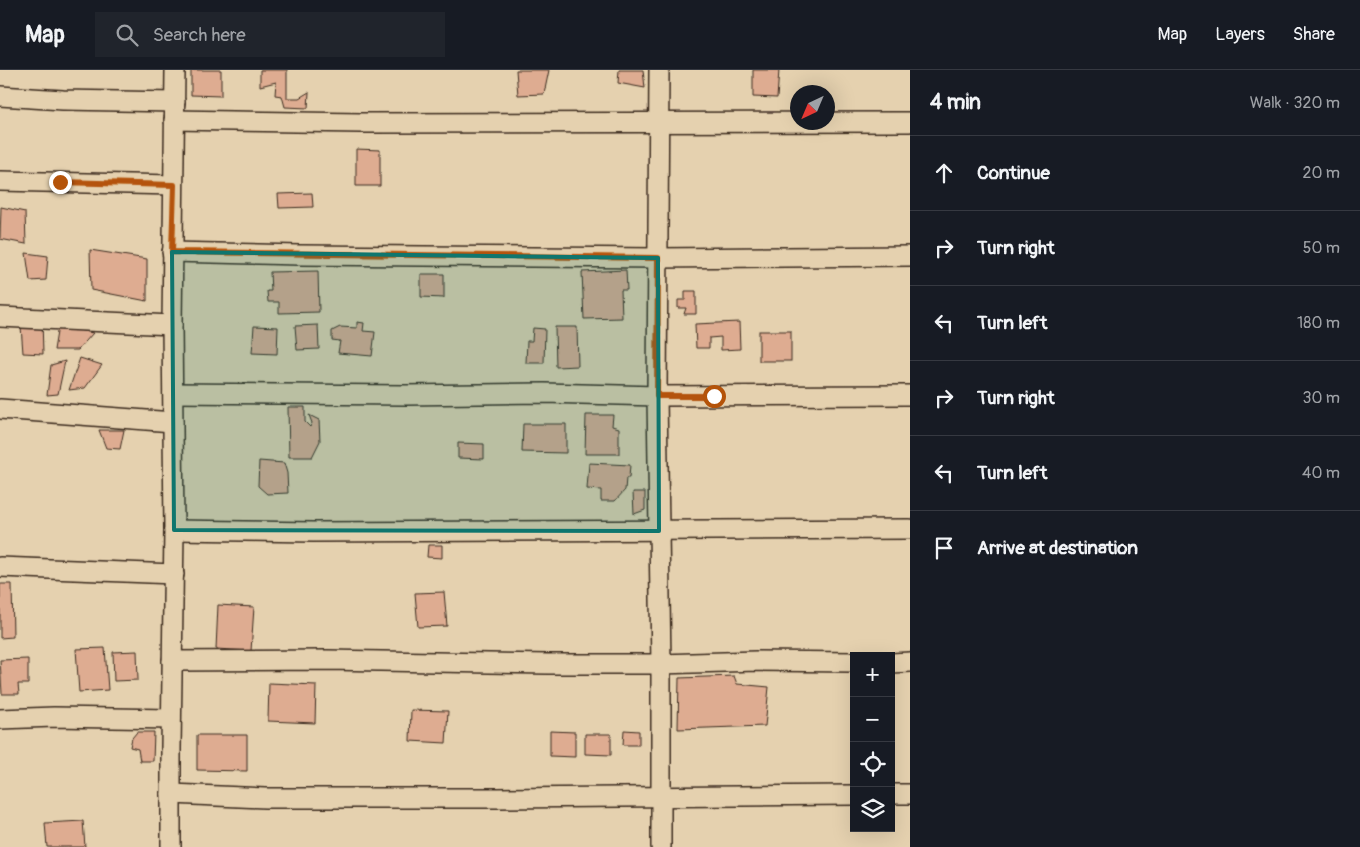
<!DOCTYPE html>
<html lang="en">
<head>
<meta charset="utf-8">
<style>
  :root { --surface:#171b24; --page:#20242c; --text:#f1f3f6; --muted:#9ea1a6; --line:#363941 }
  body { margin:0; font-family:Pangolin,sans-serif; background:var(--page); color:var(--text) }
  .controls { position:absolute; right:15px; bottom:15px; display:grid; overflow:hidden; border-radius:0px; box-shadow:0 5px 20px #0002 }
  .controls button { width:45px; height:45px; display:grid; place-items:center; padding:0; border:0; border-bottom:1px solid var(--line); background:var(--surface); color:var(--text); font:25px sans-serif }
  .compass { position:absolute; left:790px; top:15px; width:45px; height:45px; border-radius:50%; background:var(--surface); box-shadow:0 5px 20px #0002; rotate:224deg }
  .stop { position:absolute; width:15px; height:15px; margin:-11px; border:4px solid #b45309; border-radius:50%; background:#fff }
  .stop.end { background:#b45309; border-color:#fff; box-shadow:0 1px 5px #0008 }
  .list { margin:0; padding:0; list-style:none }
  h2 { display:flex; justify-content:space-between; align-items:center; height:65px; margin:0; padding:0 20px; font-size:21px }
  h2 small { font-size:16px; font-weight:400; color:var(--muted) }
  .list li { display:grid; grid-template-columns:32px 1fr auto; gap:15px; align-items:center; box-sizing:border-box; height:75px; padding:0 20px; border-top:1px solid var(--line) }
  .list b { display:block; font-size:19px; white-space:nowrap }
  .list em { font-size:16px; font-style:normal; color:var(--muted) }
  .icon { flex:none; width:28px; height:28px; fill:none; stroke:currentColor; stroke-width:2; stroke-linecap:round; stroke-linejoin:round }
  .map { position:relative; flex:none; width:910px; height:777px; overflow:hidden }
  header { display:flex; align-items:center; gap:30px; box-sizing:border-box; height:70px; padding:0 25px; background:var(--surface); border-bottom:1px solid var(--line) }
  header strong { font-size:24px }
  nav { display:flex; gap:28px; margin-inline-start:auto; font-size:18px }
  .search { width:350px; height:45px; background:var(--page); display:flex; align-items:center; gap:12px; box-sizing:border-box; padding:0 18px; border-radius:0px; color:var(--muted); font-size:19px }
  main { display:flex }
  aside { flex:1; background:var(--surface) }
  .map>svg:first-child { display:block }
  .building { fill:#deac91; stroke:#3b2a1e }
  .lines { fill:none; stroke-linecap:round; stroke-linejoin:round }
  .minor-casing { stroke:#3b2a1e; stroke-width:22 }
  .minor { stroke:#e5d1af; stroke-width:19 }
  .route { stroke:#b45309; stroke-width:6 }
  .marked { fill:#0f766e; fill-opacity:0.2; stroke:#0f766e; stroke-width:4; stroke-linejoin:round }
</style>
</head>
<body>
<header>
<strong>Map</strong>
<div class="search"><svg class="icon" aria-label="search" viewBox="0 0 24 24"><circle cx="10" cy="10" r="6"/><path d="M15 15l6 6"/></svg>Search here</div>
<nav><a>Map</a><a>Layers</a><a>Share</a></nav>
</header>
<main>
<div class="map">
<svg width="910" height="777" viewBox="0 0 910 777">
  <rect width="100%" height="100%" fill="#e5d1af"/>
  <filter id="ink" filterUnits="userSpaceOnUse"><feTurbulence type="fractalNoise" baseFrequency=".02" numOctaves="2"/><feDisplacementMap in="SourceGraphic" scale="10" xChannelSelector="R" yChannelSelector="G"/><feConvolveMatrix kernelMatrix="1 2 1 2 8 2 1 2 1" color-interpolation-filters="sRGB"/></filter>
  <g filter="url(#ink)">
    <g class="building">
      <polygon points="191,0 221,0 221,26 191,25"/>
      <polygon points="260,0 287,0 287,28 299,28 309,22 308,38 285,37 282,26 275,25 276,12 260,16"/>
      <polygon points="516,0 549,0 544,24 518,25"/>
      <polygon points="619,0 643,0 645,18 618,13"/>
      <polygon points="753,0 779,0 777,28 753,27"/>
      <polygon points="356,79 380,80 380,116 356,116"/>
      <polygon points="312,123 313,137 279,138 278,124"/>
      <polygon points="1,137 25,142 26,174 0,169"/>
      <polygon points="90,180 147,189 147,231 91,220"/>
      <polygon points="26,183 48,186 46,210 30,211"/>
      <polygon points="626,200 627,220 621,220 622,248 584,249 582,202"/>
      <polygon points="318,201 319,242 279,243 279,232 268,232 267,221 271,221 270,202"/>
      <polygon points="421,204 444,204 444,228 421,227"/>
      <polygon points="685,221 696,221 696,244 684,244 686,238 678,238 678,230 685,230"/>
      <polygon points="42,249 43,284 23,283 21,256"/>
      <polygon points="357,252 364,253 363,261 375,262 372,286 338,283 340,271 332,270 332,261 340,257 357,258"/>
      <polygon points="739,252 740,279 721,280 721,267 709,268 709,278 696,278 695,254"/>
      <polygon points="318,255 319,279 297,280 295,256"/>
      <polygon points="58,256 93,263 78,280 54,280"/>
      <polygon points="254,256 278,257 277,284 252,283"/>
      <polygon points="555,257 577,257 578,296 556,297"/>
      <polygon points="533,258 545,259 544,293 526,293 527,271 532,271"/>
      <rect x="759" y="261" width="32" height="30"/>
      <polygon points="80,288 102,295 85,318 69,320"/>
      <polygon points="65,291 58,324 47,325 51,295"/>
      <polygon points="288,337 305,337 305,352 310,357 312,353 309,345 319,350 320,371 312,387 289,387"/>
      <polygon points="586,345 613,345 612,356 619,358 619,384 585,384"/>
      <polygon points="523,354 566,354 566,383 522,382"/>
      <polygon points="99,360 124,360 120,379 106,378"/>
      <polygon points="458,373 484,374 484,389 458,388"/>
      <polygon points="259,391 284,393 287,403 288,423 267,424 258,416"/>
      <polygon points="589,393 630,395 629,408 626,408 625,420 615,431 601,431 601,420 587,419"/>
      <polygon points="633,422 645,422 645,440 634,444"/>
      <polygon points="428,475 442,475 442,488 427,487"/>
      <polygon points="0,514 12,514 13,567 0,568"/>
      <polygon points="444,522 447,556 418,557 415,523"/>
      <polygon points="218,535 254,537 251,581 216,579"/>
      <polygon points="105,578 108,620 79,622 76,579"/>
      <polygon points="137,581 138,610 114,611 113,582"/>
      <polygon points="28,589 28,614 18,614 19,624 2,624 0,590"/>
      <polygon points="734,606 737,614 769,617 765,656 678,659 679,608"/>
      <polygon points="269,613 316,615 315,653 268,651"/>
      <polygon points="411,640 448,641 446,673 410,671"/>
      <polygon points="624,660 639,661 639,675 623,675"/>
      <polygon points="550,661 575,662 575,687 550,686"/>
      <polygon points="137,662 154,662 153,691 140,691 138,679 130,677 132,668"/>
      <polygon points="585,664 611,664 611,685 585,684"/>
      <polygon points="197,665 247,665 247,701 197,700"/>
      <polygon points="83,751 85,777 47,777 45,753"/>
    </g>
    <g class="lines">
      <g class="minor-casing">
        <g id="minor">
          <polyline points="659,0 657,326 661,594 661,777"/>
          <polyline points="0,26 63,30 175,32"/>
          <polyline points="174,50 361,53 910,52"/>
          <polyline points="0,111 173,115"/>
          <polyline points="172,182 299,185 658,188 910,186"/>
          <polyline points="0,247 172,255"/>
          <polyline points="173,323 406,325 544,323 657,326 910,325"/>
          <polyline points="0,339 173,352"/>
          <polyline points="174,460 313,462 910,459"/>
          <polyline points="0,497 174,504"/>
          <polyline points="172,591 327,590 548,594 661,594 756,591 854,592"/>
          <polyline points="891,593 910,592"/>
          <polyline points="0,649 54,647 171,649"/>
          <polyline points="171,724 265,728 498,728 854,725"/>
          <polyline points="891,724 910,724"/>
          <polyline points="171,777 171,678 174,460 172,255 175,0"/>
        </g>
      </g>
      <use href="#minor" class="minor"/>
    </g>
  </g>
  <g class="lines" filter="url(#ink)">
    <polyline class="route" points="60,112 174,115 172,182 658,188 657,326 714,326"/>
  </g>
  <path class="marked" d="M172,182L658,188L659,461L174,460Z"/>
</svg>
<div class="controls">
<button>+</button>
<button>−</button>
<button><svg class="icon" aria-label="locate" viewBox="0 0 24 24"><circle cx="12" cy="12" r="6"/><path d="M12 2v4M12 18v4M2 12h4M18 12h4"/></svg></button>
<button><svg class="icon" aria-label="layers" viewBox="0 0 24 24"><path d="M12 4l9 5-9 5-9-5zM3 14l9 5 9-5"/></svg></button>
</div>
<svg class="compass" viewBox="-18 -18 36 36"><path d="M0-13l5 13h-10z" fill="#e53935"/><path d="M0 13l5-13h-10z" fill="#9ea1a6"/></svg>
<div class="stop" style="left:714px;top:326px"></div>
<div class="stop end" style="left:60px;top:112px"></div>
</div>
<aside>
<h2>4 min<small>Walk · 320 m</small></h2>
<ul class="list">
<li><svg class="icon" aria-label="ahead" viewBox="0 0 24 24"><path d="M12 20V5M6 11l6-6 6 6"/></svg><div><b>Continue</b></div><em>20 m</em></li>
<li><svg class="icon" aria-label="right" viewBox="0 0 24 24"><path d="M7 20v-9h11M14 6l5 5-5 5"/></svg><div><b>Turn right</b></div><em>50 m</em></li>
<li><svg class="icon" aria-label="left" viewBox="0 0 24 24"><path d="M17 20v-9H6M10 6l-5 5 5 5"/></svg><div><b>Turn left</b></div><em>180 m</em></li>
<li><svg class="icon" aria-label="right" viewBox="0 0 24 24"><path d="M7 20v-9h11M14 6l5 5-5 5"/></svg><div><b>Turn right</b></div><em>30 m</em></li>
<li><svg class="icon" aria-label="left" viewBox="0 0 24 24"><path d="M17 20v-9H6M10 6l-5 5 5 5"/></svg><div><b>Turn left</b></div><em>40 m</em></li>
<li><svg class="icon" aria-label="arrive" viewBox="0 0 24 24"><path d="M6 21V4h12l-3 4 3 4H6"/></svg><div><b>Arrive at destination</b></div></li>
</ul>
</aside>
</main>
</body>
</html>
